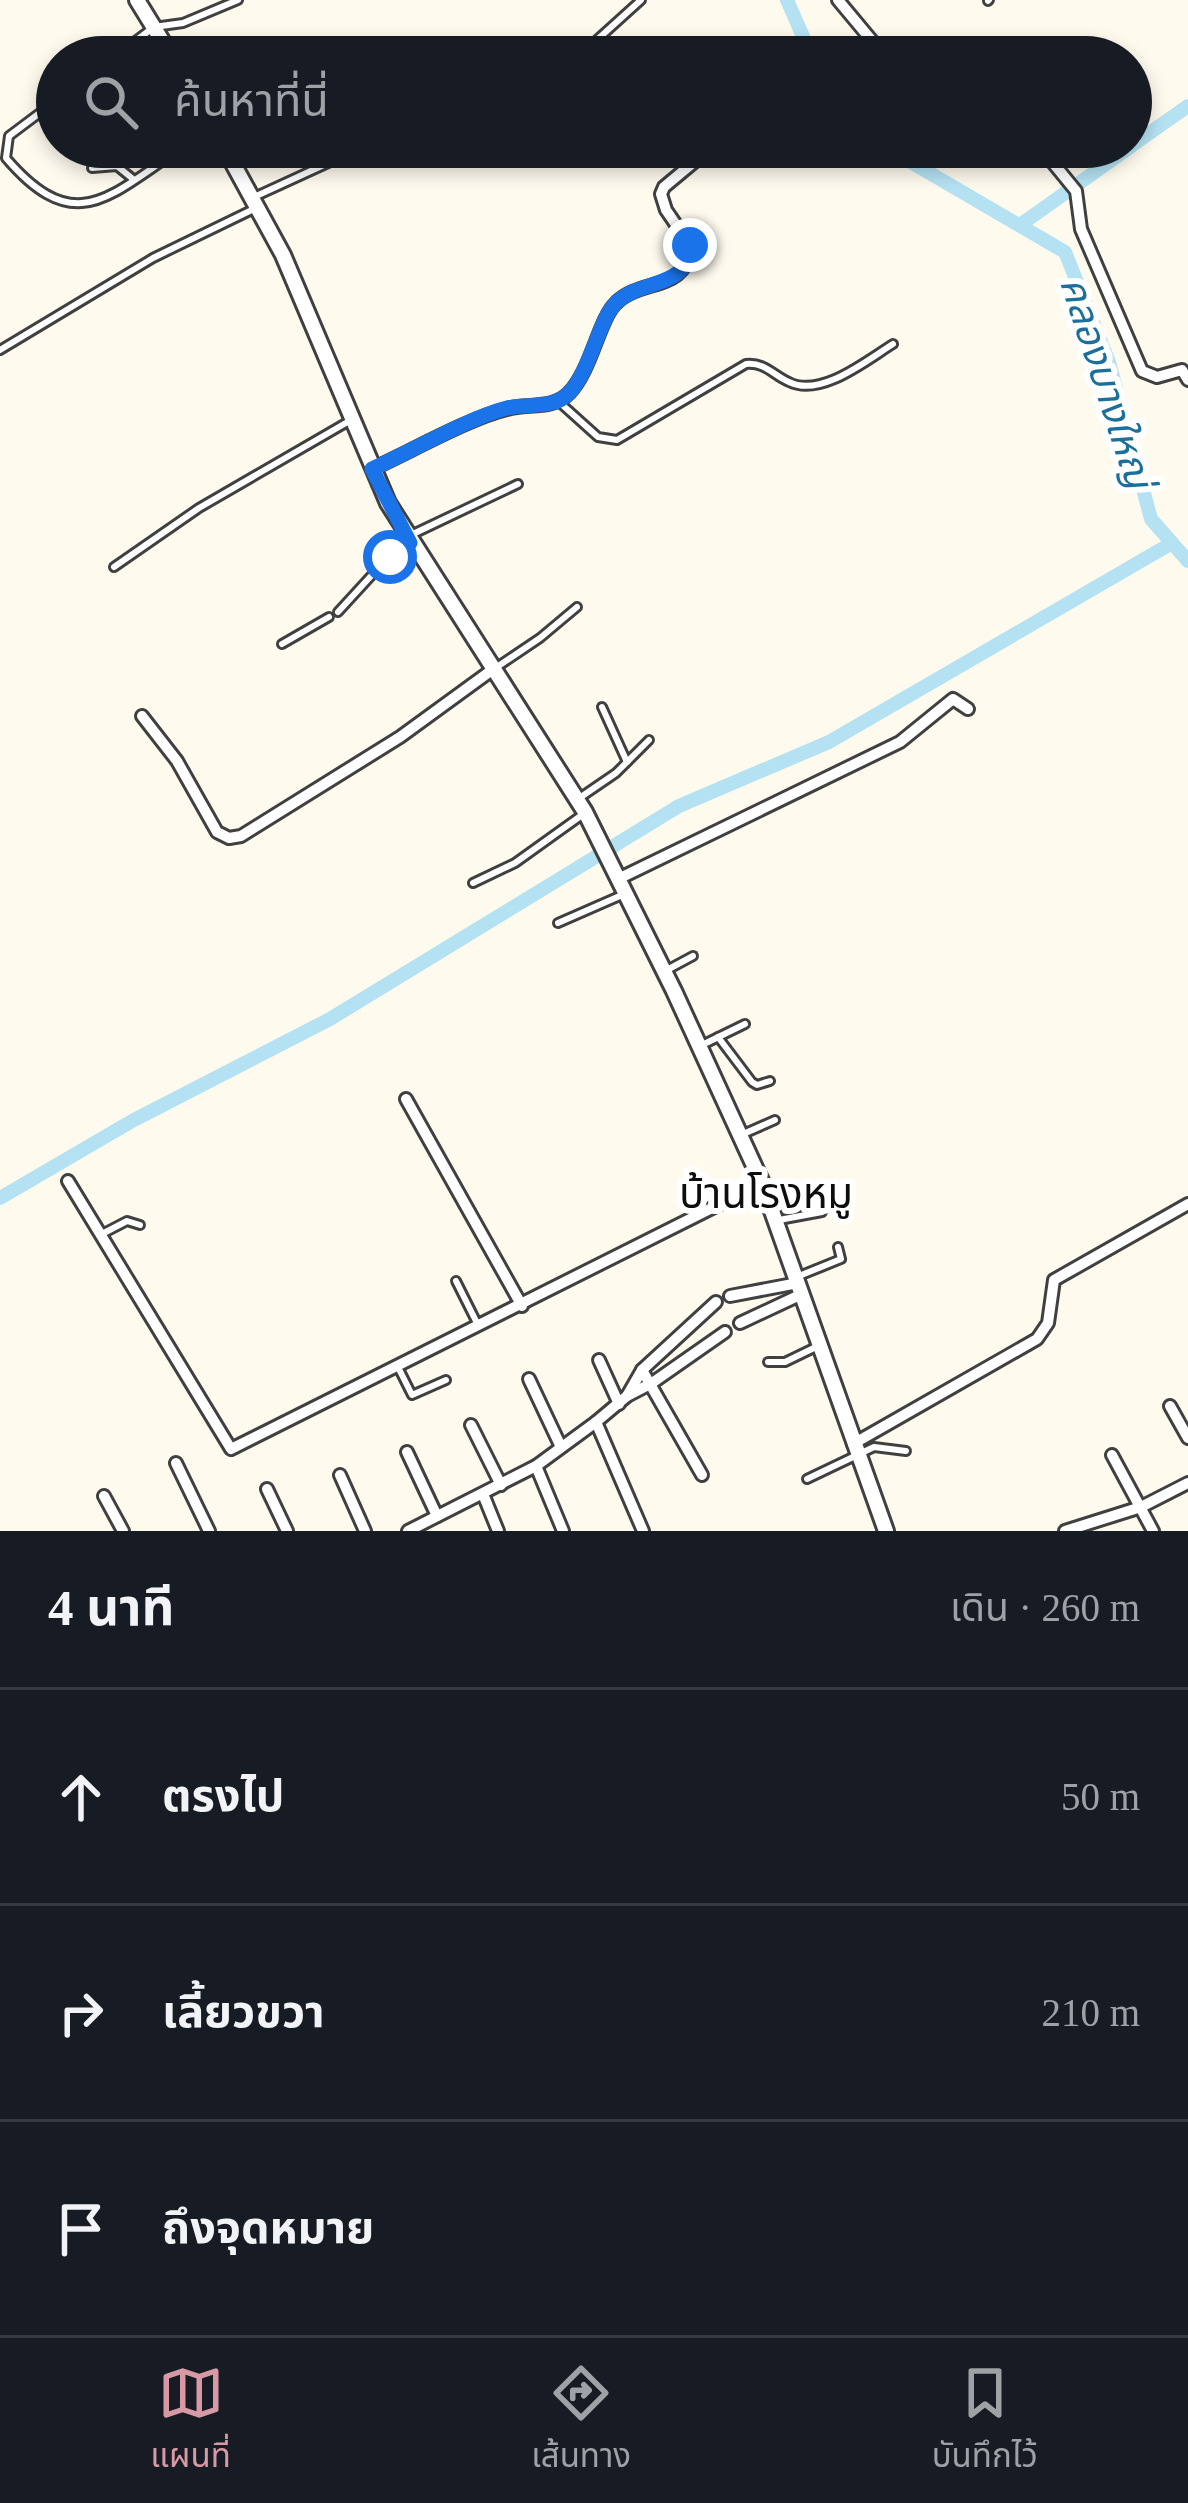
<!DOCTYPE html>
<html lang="th">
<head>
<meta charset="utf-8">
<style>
  :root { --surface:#171b24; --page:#242831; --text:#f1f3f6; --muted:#9ea1a6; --line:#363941; --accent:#d799a4 }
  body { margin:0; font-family:"Times New Roman","Noto Sans Thai",serif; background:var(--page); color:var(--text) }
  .stop { position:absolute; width:36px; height:36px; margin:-27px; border:9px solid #1a73e8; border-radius:50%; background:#fff }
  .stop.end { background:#1a73e8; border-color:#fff; box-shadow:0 3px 12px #0008 }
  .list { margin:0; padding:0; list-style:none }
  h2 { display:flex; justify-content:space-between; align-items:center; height:156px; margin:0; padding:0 48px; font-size:51px }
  h2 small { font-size:39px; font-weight:400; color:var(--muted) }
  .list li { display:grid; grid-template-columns:78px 1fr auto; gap:36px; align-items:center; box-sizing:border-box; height:216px; padding:0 48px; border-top:3px solid var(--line) }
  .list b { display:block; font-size:45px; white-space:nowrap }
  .list em { font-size:39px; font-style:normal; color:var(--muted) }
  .icon { flex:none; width:66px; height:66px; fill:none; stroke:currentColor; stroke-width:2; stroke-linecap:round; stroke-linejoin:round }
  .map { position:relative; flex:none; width:1188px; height:1531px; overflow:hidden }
  .search { position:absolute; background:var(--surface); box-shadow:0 6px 18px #0003; left:36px; right:36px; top:36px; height:132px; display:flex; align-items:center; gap:30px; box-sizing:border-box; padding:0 42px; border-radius:66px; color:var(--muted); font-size:45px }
  .sheet { height:804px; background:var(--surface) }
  nav { display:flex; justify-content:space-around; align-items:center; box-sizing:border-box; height:168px; border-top:3px solid var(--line); background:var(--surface); font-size:33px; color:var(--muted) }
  nav a { display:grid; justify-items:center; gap:6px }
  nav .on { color:var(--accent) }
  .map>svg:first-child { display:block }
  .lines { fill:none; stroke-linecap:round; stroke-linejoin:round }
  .canal { stroke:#b5e2f3; stroke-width:14 }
  .service-casing { stroke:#404040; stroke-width:12 }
  .minor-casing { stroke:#404040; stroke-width:16 }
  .tertiary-casing { stroke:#404040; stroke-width:20 }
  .service { stroke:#fff; stroke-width:6 }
  .minor { stroke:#fff; stroke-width:10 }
  .tertiary { stroke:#fff; stroke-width:14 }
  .route { stroke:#1a73e8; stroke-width:15 }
  .labels { text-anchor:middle; stroke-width:12; stroke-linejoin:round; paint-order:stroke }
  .water-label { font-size:39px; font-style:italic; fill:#1c6f9a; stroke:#fff }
  .quarter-label { font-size:42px; fill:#0d0d0d; stroke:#fff }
</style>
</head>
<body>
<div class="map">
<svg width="1188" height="1531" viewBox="0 0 1188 1531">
  <rect width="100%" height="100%" fill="#fefaee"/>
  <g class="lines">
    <g class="canal">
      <polyline points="787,0 812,57"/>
      <polyline points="1131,146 1188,106"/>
      <polyline points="885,147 1065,252 1109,362 1151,519 1188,561"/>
      <polyline points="1020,225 1130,147"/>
      <polyline points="0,1198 132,1121 330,1019 679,806 829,742 1172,543"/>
    </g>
    <g class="service-casing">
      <g id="service">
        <polyline points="988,1 989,0"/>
        <polyline points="114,57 154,27 183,23 238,0"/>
        <polyline points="472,57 519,54 540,57"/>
        <polyline points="578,57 641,0"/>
        <path d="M57,100L9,136L6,158C77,241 111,193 184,147"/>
        <polyline points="92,168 117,166 133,179"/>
        <polyline points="254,197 363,147"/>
        <polyline points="0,350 153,258 256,208"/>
        <path d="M558,401L598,437L617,440L746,364C765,362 773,375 789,382C821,398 867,360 893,344"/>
        <polyline points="413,534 518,484"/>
        <polyline points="114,567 199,508 351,420"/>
        <polyline points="338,612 382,564 410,543"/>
        <polyline points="282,644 329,617"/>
        <polyline points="494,669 540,638 577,607"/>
        <polyline points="602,707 627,762"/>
        <polyline points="578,799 616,773 649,740"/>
        <polyline points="473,883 515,863 582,815"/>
        <polyline points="558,923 622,895"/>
        <polyline points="667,970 693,956"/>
        <polyline points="718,1037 752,1082 757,1085 770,1081"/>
        <polyline points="700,1046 745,1024"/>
        <polyline points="741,1135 775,1120"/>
        <polyline points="779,1220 822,1212"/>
        <polyline points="100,1235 127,1221 140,1225"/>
        <polyline points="799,1276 841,1259 838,1247"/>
        <polyline points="456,1281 477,1323"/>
        <polyline points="768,1362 785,1362 816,1347"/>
        <polyline points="398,1367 412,1395 446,1380"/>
        <polyline points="807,1479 874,1447 906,1451"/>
      </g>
    </g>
    <g class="minor-casing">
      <g id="minor">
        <polyline points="838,0 873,42 891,57"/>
        <polyline points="1040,147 1076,191 1081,229 1142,371 1157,377 1182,370 1188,380"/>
        <path d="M372,469C410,452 469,418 507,409C528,403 553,410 569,393C591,371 599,319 616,303C642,277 688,293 690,245L666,210L661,194L664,187L712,147"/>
        <polyline points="142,716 177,761 217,832 229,838 241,836 400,737 492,670"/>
        <polyline points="618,879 900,742 953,699 968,709"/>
        <polyline points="406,1099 522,1306"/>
        <polyline points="68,1181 231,1449 762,1183"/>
        <polyline points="730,1296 798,1283"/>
        <polyline points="740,1323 802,1294"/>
        <polyline points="599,1360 619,1404"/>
        <polyline points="642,1370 702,1475"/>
        <polyline points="529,1379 561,1447"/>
        <polyline points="627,1396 652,1383 725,1332"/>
        <polyline points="1170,1406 1188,1438"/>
        <polyline points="596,1422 643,1531"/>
        <polyline points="471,1425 501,1485"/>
        <polyline points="853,1444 1037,1339 1048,1323 1054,1280 1188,1204"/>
        <polyline points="407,1452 437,1516"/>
        <polyline points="1112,1455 1153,1531"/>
        <polyline points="176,1463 209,1531"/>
        <polyline points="536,1466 563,1531"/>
        <polyline points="340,1475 365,1531"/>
        <polyline points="267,1489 287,1531"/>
        <polyline points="483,1494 498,1531"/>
        <polyline points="104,1496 123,1531"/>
        <polyline points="408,1531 536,1466 596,1422 627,1396 642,1370 716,1302"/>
        <polyline points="1065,1531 1141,1507 1188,1483"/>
      </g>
    </g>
    <g class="tertiary-casing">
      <g id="tertiary">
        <polyline points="137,0 172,57"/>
        <polyline points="224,147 283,255 388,503 585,812 674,991 762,1183 886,1531"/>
      </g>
    </g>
    <use href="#service" class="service"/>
    <use href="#minor" class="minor"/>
    <use href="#tertiary" class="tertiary"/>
  </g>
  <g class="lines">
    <path class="route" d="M390,557L410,543L372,469C410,452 469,418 507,408C528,403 553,410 569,393C590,372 599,319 616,303C641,278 689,290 690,245"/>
  </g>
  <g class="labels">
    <g class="water-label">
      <text transform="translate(1107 382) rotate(72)" y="14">คลองบางใหญ่</text>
    </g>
    <g class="quarter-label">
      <text x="766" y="1208">บ้านโรงหมู</text>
    </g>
  </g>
</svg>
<div class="stop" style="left:390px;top:557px"></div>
<div class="stop end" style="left:690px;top:245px"></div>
<div class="search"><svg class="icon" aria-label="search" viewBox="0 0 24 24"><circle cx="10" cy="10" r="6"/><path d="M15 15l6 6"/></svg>ค้นหาที่นี่</div>
</div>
<section class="sheet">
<h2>4 นาที<small>เดิน · 260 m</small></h2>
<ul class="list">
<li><svg class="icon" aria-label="ahead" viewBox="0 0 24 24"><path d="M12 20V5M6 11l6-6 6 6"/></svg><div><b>ตรงไป</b></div><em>50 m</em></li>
<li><svg class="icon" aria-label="right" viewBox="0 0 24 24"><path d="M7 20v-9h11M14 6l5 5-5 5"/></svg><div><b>เลี้ยวขวา</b></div><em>210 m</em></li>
<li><svg class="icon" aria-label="arrive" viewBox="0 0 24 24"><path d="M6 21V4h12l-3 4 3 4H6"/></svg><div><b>ถึงจุดหมาย</b></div></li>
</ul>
</section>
<nav>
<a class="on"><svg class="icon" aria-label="map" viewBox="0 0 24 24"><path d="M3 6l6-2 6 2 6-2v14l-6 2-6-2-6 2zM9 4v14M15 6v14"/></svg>แผนที่</a>
<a><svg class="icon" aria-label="directions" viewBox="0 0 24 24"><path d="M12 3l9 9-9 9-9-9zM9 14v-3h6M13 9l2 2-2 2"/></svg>เส้นทาง</a>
<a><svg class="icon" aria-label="saved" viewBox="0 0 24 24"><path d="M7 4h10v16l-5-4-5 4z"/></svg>บันทึกไว้</a>
</nav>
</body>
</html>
